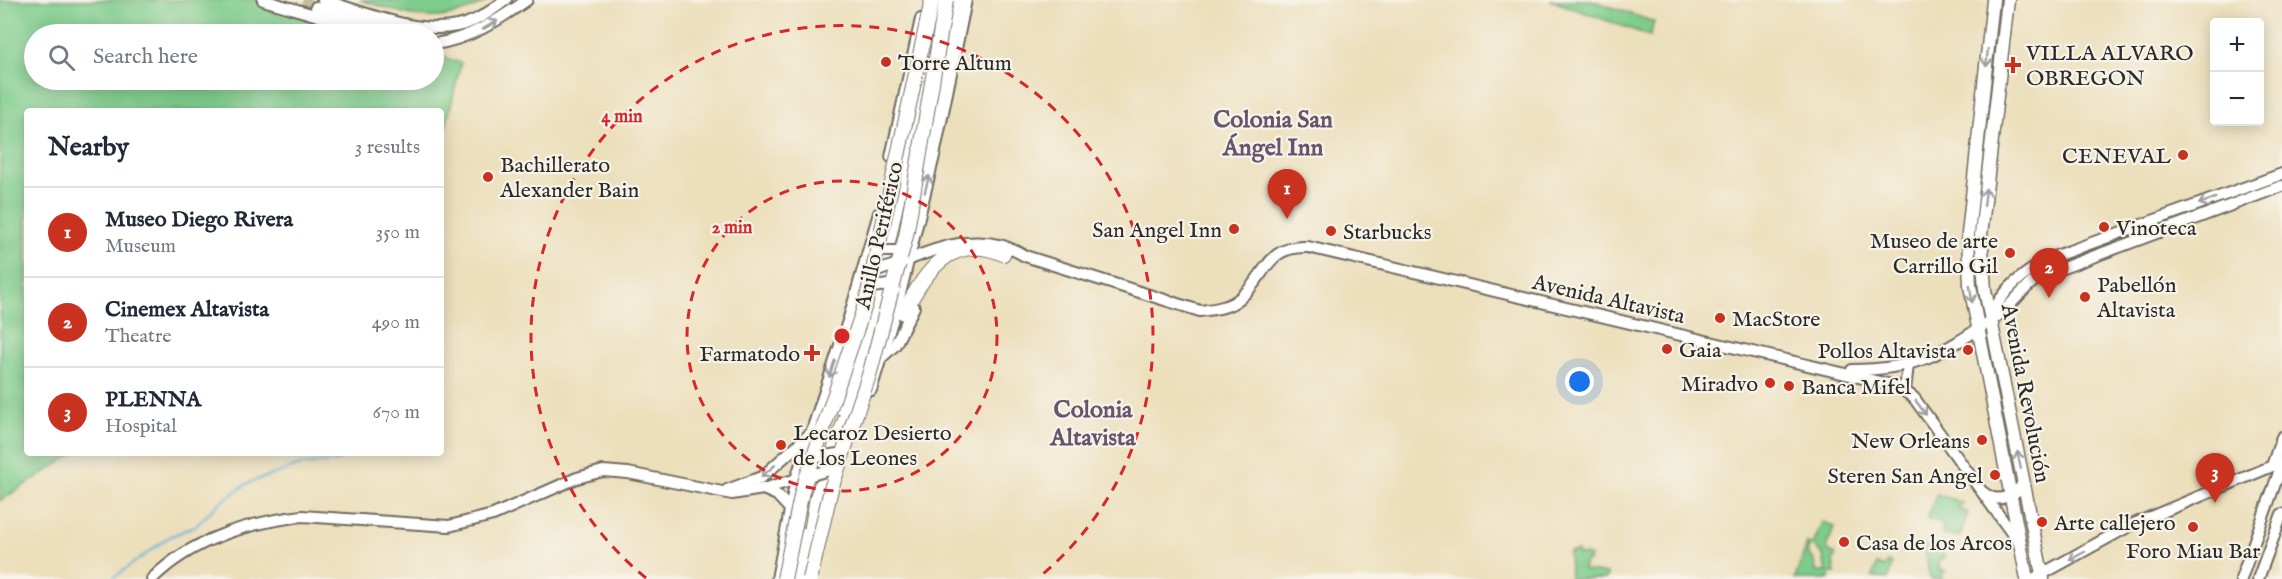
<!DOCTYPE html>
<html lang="en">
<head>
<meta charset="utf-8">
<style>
  :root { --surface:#fff; --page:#f2f2f3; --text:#1f2937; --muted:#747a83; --line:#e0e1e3; --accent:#c8321e }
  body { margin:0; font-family:"IM FELL English",serif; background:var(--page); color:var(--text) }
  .controls { position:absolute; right:18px; top:18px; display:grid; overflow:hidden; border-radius:6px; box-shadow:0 3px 15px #0003 }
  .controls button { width:54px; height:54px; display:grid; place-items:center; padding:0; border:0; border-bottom:2px solid var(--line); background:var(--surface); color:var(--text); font:30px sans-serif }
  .you { position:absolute; left:1580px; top:382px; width:21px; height:21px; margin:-15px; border:4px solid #fff; border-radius:50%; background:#1a73e8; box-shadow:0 0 0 9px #1a73e833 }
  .badge { display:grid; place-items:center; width:39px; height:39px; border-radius:50%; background:var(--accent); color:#fff; font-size:20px; font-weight:700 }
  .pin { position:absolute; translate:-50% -50px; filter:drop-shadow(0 2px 3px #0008) }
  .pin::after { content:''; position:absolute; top:32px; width:21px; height:18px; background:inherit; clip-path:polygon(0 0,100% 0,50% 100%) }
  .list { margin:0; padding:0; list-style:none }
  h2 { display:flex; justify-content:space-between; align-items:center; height:78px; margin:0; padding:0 24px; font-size:26px }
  h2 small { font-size:20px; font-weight:400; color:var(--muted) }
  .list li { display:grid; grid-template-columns:39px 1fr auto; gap:18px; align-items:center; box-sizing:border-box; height:90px; padding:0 24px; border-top:2px solid var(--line) }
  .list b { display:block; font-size:22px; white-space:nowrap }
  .list p { margin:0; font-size:20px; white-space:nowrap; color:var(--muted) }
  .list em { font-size:20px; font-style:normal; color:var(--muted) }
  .icon { flex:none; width:33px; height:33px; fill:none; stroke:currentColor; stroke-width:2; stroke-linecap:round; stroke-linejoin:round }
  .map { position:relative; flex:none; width:2282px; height:579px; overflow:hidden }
  .search { position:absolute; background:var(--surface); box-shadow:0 3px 15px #0003; left:24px; top:24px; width:420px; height:66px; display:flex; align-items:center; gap:15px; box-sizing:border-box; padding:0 21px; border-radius:33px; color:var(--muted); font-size:22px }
  .panel { position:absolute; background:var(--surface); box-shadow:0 3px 15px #0003; left:24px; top:108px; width:420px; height:348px; border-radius:6px }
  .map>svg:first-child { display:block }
  .green { fill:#7dcc8b; stroke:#547c5b; stroke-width:1.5 }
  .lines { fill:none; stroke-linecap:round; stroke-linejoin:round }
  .stream { stroke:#5db1d9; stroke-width:2 }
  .secondary-tunnel { stroke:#c5bb9f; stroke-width:10; stroke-dasharray:10 5; stroke-linecap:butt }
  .highway-tunnel { stroke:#c5bb9f; stroke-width:14; stroke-dasharray:14 7; stroke-linecap:butt }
  .secondary-casing { stroke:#6f6a5e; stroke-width:14 }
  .primary-casing { stroke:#6f6a5e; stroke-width:15 }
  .highway-casing { stroke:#6f6a5e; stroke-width:16 }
  .secondary { stroke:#fff; stroke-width:10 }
  .primary { stroke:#fff; stroke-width:12 }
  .highway { stroke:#fff; stroke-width:14 }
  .secondary-bridge-casing { stroke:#6f6a5e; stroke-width:14; stroke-linecap:butt }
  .highway-bridge-casing { stroke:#6f6a5e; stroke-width:16; stroke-linecap:butt }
  .secondary-bridge { stroke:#fff; stroke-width:10 }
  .highway-bridge { stroke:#fff; stroke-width:14 }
  .oneway { stroke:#a0a0a0 }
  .ring { fill:none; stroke:#d62828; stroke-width:3; stroke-dasharray:10 8 }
  .poi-dot { fill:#c8321e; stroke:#f7f3e8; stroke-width:2 }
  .labels { text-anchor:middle; stroke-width:4.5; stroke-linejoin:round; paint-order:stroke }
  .poi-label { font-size:22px; fill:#2b2b2b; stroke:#f7f3e8; text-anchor:start }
  .street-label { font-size:22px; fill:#2b2b2b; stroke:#f7f3e8 }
  .neighbourhood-label { font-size:24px; font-weight:bold; fill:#66566d; stroke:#f7f3e8 }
  .centre { fill:#d62828; stroke:#f7f3e8; stroke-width:3 }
  .ring-label { font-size:18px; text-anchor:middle; font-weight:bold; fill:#d62828; stroke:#f7f3e8; stroke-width:4.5; stroke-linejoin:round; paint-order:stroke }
</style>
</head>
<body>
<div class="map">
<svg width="2282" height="579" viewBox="0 0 2282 579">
  <rect width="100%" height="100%" fill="#f7f3e8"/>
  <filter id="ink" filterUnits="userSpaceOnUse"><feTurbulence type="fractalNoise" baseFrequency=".0167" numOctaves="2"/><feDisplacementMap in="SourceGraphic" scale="12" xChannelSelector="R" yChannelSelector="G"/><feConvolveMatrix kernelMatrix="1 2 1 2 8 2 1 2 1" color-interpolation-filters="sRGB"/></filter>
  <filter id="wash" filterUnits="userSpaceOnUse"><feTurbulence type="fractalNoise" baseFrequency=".008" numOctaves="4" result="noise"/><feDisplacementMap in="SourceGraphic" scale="24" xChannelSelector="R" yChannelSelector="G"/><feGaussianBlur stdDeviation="1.35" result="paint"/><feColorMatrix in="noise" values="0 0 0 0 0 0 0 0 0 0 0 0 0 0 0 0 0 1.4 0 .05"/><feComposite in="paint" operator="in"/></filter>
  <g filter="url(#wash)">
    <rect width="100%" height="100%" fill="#ecdfbc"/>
    <g class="green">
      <polygon points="0,0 254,0 370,34 34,34 34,80 434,80 434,54 461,63 441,147 441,111 27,111 27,453 75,453 0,501"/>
      <path d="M360,0H489C436,29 414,16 360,0Z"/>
      <polygon points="1550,0 1591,0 1654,22 1650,36"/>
      <polygon points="1937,494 1963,503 1958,508 1968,513 1960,536 1943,535 1942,523 1927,518"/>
      <polygon points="1822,522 1834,526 1827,549 1836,555 1833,560 1835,573 1830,573 1830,579 1795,579 1807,543 1811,544 1807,552 1815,561 1816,572 1826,572 1823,555 1813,545"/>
      <polygon points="1924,544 1932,552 1937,547 1945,557 1939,561 1939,570 1946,571 1942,574 1942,579 1930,579"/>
      <polygon points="1578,551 1577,554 1590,556 1589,561 1585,561 1583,570 1607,574 1606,579 1570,579 1569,552"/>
      <polygon points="1887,562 1892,564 1888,579 1872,577 1877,564 1885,567"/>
    </g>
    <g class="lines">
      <g class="stream">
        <polyline points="441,366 441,369"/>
        <polyline points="112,579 169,537 197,525 219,503 248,483 301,465 338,461 348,453"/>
      </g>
    </g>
  </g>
  <g filter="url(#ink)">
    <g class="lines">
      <polyline class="secondary-tunnel" points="303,0 316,7"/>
      <g class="highway-tunnel">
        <polyline points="918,198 927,163"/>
        <polyline points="885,340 904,313"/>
      </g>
      <g class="secondary-casing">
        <g id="secondary">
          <polyline points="263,0 380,34"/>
          <path d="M323,0C368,13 430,42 475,20C486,15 496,7 506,0"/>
          <polyline points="316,7 409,34"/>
          <path d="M434,44C470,39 497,21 527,0"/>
          <polyline points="891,157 921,19"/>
          <path d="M903,262C943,245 985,231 1025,256L1200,311C1214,309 1229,308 1240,298C1267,277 1265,245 1308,247L1888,384L1899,387L1914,398L2019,543"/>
          <path d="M1990,318C2002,289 2025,272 2053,257L2282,174"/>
          <polyline points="883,356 895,345 914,307"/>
          <path d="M1852,370C1921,370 1945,351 1999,315C2013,304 2024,287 2039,277L2282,186"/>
          <polyline points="871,390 898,302 934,156 966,0"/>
          <polyline points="1905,390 1908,365"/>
          <polyline points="2272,466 2282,437"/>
          <polyline points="763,489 777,495 790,509"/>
          <polyline points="727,490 762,477 810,434"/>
          <path d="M1984,493C1996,504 2017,497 2023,482"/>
          <path d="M152,579C192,539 247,523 302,516L449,526L493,515L577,478L603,471L628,473L732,494L763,489L804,477"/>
          <polyline points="777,579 796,479 849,318 879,213"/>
          <polyline points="2033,579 2129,526 2282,462"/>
          <polyline points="2241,579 2282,464"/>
          <polyline points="2258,579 2282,514"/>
        </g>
      </g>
      <g class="primary-casing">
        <g id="primary">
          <polyline points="1993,0 1968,234 1970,286 2027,579"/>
          <polyline points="2008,0 1981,235 1985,290 2043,579"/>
        </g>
      </g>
      <g class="highway-casing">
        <g id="highway">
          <polyline points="927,163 957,0"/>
          <path d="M904,313C924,272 952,232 1003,254"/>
          <polyline points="840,407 874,307 936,19"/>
          <polyline points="791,579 801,534"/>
          <polyline points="803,579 817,497 872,346"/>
        </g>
      </g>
      <use href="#secondary" class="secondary"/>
      <use href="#primary" class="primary"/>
      <use href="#highway" class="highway"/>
      <g class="secondary-bridge-casing">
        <g id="secondary-bridge">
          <polyline points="879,251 903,251"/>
          <polyline points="872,273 903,262"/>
          <polyline points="871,287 889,285 895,290"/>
          <polyline points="810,458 838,454"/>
          <polyline points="804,477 833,469"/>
        </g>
      </g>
      <g class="highway-bridge-casing">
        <g id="highway-bridge">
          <polyline points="784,579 802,491 866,302 932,0"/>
          <polyline points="810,579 831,489 870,372 906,236 946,0"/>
        </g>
      </g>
      <use href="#secondary-bridge" class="secondary-bridge"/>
      <use href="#highway-bridge" class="highway-bridge"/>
    </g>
    <defs><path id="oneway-shaft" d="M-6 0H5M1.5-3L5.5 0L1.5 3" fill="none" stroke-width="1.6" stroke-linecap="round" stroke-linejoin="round" transform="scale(1.5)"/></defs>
    <g class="oneway">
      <use href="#oneway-shaft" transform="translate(490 25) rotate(-31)"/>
      <use href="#oneway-shaft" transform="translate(1987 58) rotate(95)"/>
      <use href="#oneway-shaft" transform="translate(927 184) rotate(-75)"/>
      <use href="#oneway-shaft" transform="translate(1985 197) rotate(-84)"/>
      <use href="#oneway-shaft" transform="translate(2207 201) rotate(160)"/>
      <use href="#oneway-shaft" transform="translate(1971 294) rotate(82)"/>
      <use href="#oneway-shaft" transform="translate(832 369) rotate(108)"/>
      <use href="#oneway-shaft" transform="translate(1921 408) rotate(54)"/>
      <use href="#oneway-shaft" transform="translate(2019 460) rotate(-102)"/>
      <use href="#oneway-shaft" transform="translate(768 471) rotate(140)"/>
      <use href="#oneway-shaft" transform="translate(2077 556) rotate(152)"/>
    </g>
  </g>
  <g class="ring">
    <circle cx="842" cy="336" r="155"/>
    <path d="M646 578A311 311 0 1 1 1038 578"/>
  </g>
  <g class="poi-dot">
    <circle cx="886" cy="62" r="6"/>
    <path d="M2010 56h6v6h6v6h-6v6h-6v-6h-6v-6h6z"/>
    <circle cx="2183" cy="155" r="6"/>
    <circle cx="488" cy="177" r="6"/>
    <circle cx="2104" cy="227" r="6"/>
    <circle cx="1234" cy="229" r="6"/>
    <circle cx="1331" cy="231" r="6"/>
    <circle cx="2010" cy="253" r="6"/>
    <circle cx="2085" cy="297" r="6"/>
    <circle cx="1720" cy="318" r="6"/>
    <circle cx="1667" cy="349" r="6"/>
    <circle cx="1968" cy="350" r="6"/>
    <path d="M809 344h6v6h6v6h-6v6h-6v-6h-6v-6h6z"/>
    <circle cx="1770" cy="383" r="6"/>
    <circle cx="1789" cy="386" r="6"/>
    <circle cx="1982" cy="440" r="6"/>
    <circle cx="781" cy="445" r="6"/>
    <circle cx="1995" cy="475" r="6"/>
    <circle cx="2042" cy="522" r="6"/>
    <circle cx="2193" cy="527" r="6"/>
    <circle cx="1844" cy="542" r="6"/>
  </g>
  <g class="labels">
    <g class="poi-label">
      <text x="2026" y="60">VILLA ALVARO<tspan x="2026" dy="25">OBREGON</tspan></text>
      <text x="898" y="70">Torre Altum</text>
      <text x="2171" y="163" text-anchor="end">CENEVAL</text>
      <text x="500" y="172">Bachillerato<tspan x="500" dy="25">Alexander Bain</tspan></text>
      <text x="2116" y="235">Vinoteca</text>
      <text x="1222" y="237" text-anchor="end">San Angel Inn</text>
      <text x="1343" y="239">Starbucks</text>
      <text x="1998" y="248" text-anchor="end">Museo de arte<tspan x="1998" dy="25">Carrillo Gil</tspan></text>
      <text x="2097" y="292">Pabellón<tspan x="2097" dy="25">Altavista</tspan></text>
      <text x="1732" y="326">MacStore</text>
      <text x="1679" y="357">Gaia</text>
      <text x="1956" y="358" text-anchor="end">Pollos Altavista</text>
      <text x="800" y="361" text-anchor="end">Farmatodo</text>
      <text x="1758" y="391" text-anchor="end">Miradvo</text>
      <text x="1801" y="394">Banca Mifel</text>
      <text x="793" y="440">Lecaroz Desierto<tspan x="793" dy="25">de los Leones</tspan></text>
      <text x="1970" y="448" text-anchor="end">New Orleans</text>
      <text x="1983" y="483" text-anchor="end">Steren San Angel</text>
      <text x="2054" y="530">Arte callejero</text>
      <text x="1856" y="550">Casa de los Arcos</text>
      <text x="2193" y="558" text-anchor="middle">Foro Miau Bar</text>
    </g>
    <g class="street-label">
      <text transform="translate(878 235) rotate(-77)" y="8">Anillo Periférico</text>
      <text transform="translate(1609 298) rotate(13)" y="8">Avenida Altavista</text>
      <text transform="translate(2027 393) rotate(79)" y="8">Avenida Revolución</text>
    </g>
    <g class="neighbourhood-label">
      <text x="1273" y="127">Colonia San<tspan x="1273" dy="28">Ángel Inn</tspan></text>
      <text x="1093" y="417">Colonia<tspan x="1093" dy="28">Altavista</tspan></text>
    </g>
  </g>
  <circle cx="842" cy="336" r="9" class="centre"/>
  <g class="ring-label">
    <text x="622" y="122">4 min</text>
    <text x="732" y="233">2 min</text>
  </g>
</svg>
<div class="controls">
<button>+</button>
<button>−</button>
</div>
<div class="you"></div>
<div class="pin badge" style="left:1287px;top:219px">1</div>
<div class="pin badge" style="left:2049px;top:298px">2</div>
<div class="pin badge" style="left:2215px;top:503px">3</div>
<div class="search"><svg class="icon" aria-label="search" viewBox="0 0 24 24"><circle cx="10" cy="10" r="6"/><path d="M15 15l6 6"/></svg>Search here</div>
<section class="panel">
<h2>Nearby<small>3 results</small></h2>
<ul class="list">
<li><span class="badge">1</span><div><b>Museo Diego Rivera</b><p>Museum</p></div><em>350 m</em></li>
<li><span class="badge">2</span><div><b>Cinemex Altavista</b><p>Theatre</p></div><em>490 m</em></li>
<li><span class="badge">3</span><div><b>PLENNA</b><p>Hospital</p></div><em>670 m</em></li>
</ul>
</section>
</div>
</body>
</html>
